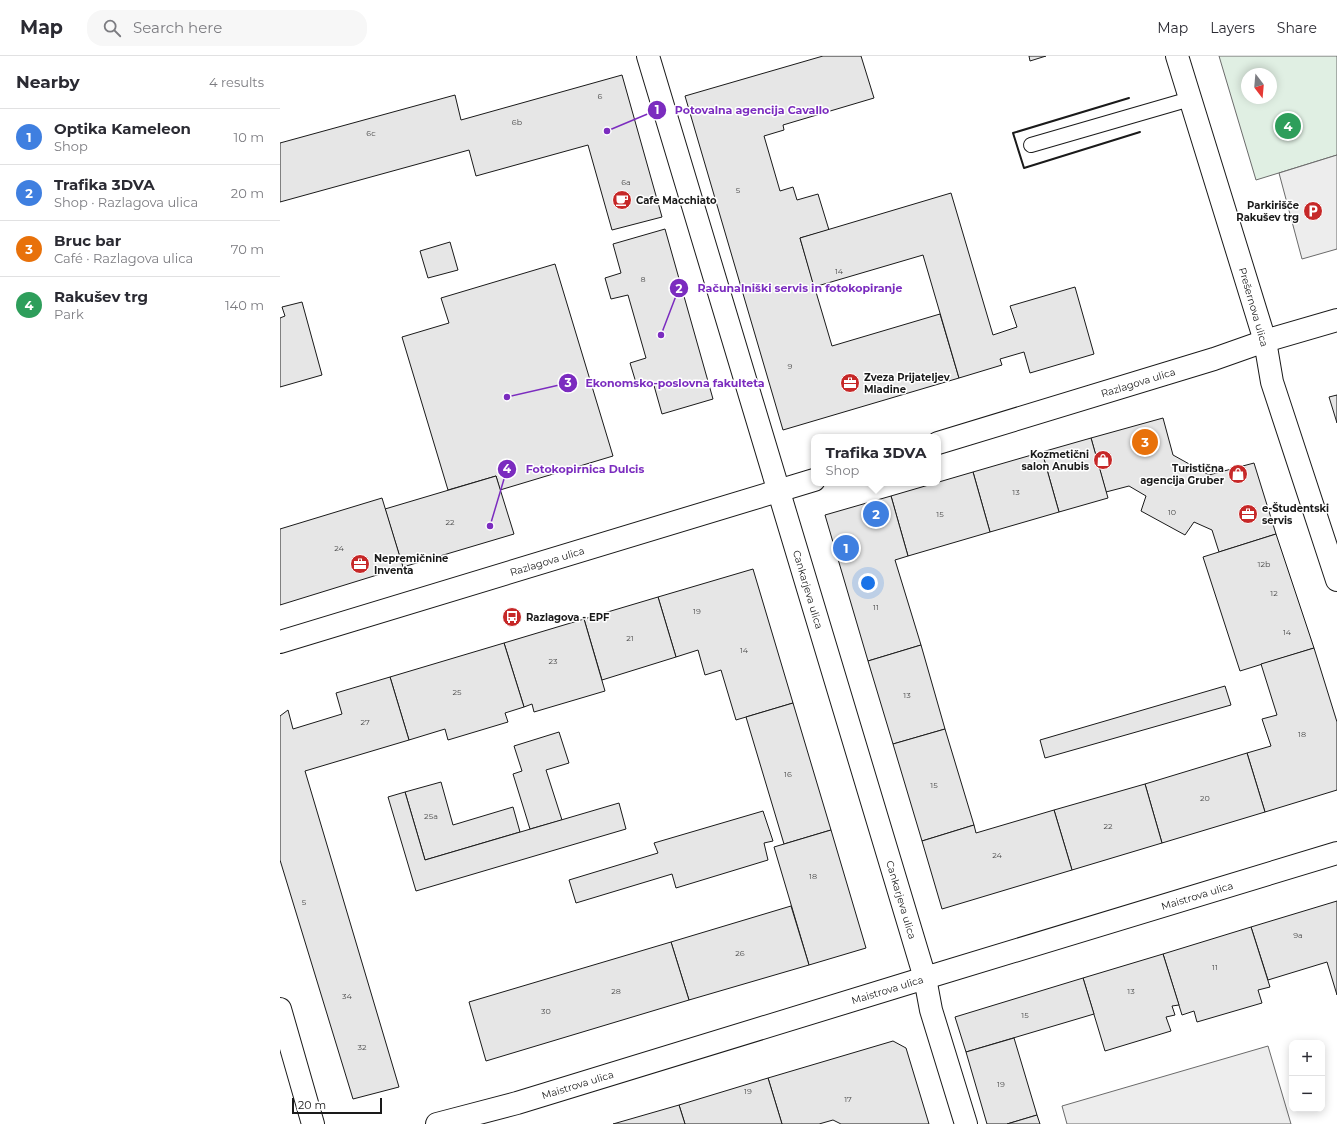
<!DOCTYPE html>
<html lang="en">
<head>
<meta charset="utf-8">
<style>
  :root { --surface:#fff; --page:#f7f7f7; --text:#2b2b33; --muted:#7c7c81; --line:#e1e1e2; --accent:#ea580c }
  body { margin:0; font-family:Montserrat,sans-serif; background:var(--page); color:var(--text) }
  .controls { position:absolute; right:12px; bottom:12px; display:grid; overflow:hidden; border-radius:8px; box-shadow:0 2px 10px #0003 }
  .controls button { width:36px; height:36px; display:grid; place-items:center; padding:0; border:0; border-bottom:1px solid var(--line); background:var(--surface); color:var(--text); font:20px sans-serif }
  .compass { position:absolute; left:961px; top:12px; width:36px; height:36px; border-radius:50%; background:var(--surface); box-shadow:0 2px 10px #0003; rotate:164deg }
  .scale { position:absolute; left:12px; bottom:10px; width:90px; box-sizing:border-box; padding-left:4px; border:2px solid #1a1a1a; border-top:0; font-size:11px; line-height:14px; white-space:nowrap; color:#1a1a1a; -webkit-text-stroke:3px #fff; paint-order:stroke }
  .you { position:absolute; left:588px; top:527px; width:14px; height:14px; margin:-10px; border:3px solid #fff; border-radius:50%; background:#1a73e8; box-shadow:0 0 0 6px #1a73e833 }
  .badge { display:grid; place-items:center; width:26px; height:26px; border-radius:50%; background:var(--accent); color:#fff; font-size:13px; font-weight:700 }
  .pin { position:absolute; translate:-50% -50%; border:2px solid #fff; box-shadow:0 1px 4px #0006 }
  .popup { position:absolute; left:531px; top:378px; width:130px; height:52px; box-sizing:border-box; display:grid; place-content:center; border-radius:8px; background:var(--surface); filter:drop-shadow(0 1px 3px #0005); font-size:13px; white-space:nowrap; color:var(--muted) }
  .popup b { font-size:15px; color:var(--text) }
  .popup::after { content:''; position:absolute; left:50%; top:100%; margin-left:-8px; border:8px solid transparent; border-top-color:var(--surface) }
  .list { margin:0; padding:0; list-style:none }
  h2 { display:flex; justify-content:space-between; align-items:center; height:52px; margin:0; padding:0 16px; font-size:17px }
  h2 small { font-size:13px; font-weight:400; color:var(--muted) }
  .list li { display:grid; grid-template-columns:26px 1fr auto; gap:12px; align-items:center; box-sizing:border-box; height:56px; padding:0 16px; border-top:1px solid var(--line) }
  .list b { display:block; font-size:15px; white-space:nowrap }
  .list p { margin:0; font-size:13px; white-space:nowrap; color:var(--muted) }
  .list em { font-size:13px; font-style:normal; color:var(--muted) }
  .icon { flex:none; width:22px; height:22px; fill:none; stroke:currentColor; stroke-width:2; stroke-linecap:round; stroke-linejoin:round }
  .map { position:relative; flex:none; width:1057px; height:1068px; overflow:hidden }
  header { display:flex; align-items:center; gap:24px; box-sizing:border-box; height:56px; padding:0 20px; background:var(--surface); border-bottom:1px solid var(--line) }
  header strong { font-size:19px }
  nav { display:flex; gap:22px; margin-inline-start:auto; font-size:14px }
  .search { width:280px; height:36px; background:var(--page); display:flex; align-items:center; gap:10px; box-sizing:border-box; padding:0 14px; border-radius:16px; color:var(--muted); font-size:15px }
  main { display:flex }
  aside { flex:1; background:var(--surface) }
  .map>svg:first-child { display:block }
  .green { fill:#e0efe3; stroke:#6a6a6a; fill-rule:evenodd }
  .parking { fill:#ededed; stroke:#6a6a6a }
  .building { fill:#e6e6e6; stroke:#1a1a1a }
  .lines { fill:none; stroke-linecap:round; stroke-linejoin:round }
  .lane-casing { stroke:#1a1a1a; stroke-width:16 }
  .street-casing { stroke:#1a1a1a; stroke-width:24 }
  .secondary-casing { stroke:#1a1a1a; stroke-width:24 }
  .lane { stroke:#fff; stroke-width:14 }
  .street { stroke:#fff; stroke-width:22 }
  .secondary { stroke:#fff; stroke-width:22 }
  .wall { stroke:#1a1a1a; stroke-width:2 }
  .labels { text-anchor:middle; stroke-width:3; stroke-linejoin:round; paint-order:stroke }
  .number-label { font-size:8px; fill:#4d4d4d }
  .poi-label { font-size:10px; font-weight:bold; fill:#1a1a1a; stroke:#fff; text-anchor:start }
  .street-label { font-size:10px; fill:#1a1a1a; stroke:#fff }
  .leader { fill:none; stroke:#7b2cbf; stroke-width:1.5 }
  .callout-dot { fill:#7b2cbf; stroke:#fff; stroke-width:1.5 }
  .mark-label { font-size:12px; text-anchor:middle; font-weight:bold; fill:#fff }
  .callout-label { font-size:11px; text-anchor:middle; font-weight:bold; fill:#7b2cbf; stroke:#fff; stroke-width:3; stroke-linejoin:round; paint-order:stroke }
</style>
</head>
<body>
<header>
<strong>Map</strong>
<div class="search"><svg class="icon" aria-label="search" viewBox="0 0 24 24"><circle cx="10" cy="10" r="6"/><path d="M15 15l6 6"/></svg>Search here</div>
<nav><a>Map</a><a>Layers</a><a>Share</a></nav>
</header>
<main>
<aside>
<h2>Nearby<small>4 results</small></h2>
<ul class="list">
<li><span class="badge" style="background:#3f7fe0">1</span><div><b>Optika Kameleon</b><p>Shop</p></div><em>10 m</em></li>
<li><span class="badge" style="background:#3f7fe0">2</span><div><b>Trafika 3DVA</b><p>Shop · Razlagova ulica</p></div><em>20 m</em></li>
<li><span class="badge" style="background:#e8710a">3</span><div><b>Bruc bar</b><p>Café · Razlagova ulica</p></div><em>70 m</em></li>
<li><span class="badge" style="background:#2e9e5b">4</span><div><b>Rakušev trg</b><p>Park</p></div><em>140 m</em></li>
</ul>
</aside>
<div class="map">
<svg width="1057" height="1068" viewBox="0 0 1057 1068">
  <rect width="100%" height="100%" fill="#fff"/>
  <path class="green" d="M939,0H1057V99L976,124ZM967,18H991V42H967Z"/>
  <g class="parking">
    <polygon points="1057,99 1057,193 1022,203 999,117"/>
    <polygon points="988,990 1011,1068 787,1068 782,1050"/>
  </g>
  <g class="building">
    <polygon points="543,0 581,0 594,42 503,69 504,74 484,80 500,135 513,131 517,144 538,138 549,174 520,182 552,290 660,258 679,322 503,374 405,40"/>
    <polygon points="749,0 766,0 750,5"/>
    <polygon points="342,19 382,161 332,174 308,89 196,120 189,94 0,146 0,87 175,39 181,64"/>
    <polygon points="671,137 713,279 737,271 730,250 795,231 814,298 750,317 744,296 720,303 722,309 679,322 643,199 534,231 520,182"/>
    <polygon points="385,173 433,343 382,358 373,326 357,330 350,307 366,302 348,239 331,243 325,222 341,217 333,188"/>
    <polygon points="170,186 178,214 148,222 140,195"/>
    <polygon points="275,208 333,400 220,434 216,420 168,434 122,281 169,267 161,242"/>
    <polygon points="22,246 42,319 0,331 0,262 5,260 2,251"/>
    <polygon points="1057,339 1057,367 1049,341"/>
    <polygon points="883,362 893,399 929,419 974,407 996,478 939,496 932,474 914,466 905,479 861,455 866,440 849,430 826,436 811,382"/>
    <polygon points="811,382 828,442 779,456 762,396"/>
    <polygon points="762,396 779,456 710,476 693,416"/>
    <polygon points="693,416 710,476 628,500 611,440"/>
    <polygon points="216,420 234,478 123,511 105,453"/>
    <polygon points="611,440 628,500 615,504 641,589 588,605 545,459"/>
    <polygon points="102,442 123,511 0,549 0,473"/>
    <polygon points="996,478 1034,592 960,615 923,501"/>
    <polygon points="473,513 513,647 456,664 441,614 425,619 418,594 396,601 378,541"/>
    <polygon points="378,541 396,601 322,624 304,563"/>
    <polygon points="304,563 325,635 254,656 252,648 244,651 224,587"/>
    <polygon points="224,587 244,651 225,657 228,666 168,684 165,673 129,684 110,621"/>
    <polygon points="641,589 665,673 613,688 588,605"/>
    <polygon points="1034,592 1057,666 1057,734 985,756 967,697 991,690 982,663 997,659 981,608"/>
    <polygon points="110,621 129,684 25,715 119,1031 73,1043 0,804 0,660 8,654 13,673 62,658 56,637"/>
    <polygon points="945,630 951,649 765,702 760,684"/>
    <polygon points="513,647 551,774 504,788 466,661"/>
    <polygon points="665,673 694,769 642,785 613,688"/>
    <polygon points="279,676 289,707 266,714 282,764 250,773 233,718 242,715 234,690"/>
    <polygon points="967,697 985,756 882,787 865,728"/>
    <polygon points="161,726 173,769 233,751 240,776 145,804 125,736"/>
    <polygon points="865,728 882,787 792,814 774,754"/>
    <polygon points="125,736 145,804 339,747 346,773 136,835 108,741"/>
    <polygon points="774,754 792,814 662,853 642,785 694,769 696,777"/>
    <polygon points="483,755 493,785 484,787 488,804 396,832 392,818 296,847 289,824 378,797 374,787"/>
    <polygon points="551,774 586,892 529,909 494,791"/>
    <polygon points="1057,845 1057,939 1047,906 988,924 971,871"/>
    <polygon points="511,850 529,909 409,944 391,886"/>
    <polygon points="971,871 990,931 978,934 982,947 917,966 914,955 902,959 883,898"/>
    <polygon points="391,886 409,944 206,1005 189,946"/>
    <polygon points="883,898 899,949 892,950 895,959 886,961 891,975 825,995 803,922"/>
    <polygon points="803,922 814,958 686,996 675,961"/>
    <polygon points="734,982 757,1059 727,1068 707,1068 686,996"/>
    <polygon points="613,985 626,992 649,1068 561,1068 553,1064 539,1068 502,1068 488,1022"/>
    <polygon points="488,1022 502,1068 405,1068 399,1049"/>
    <polygon points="399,1049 405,1068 333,1068"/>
    <polygon points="757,1059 760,1068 727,1068"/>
  </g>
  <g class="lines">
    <g class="lane-casing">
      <polyline id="lane" points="751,89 910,43"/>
    </g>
    <g class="street-casing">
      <g id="street">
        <path id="s1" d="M658,387L934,303L985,285L992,326L1057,524"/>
        <path id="s2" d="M0,586L534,424"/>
        <polyline points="0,953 33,1068"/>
        <path id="s3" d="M157,1068L237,1047L645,922L651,954L686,1068"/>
      </g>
    </g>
    <g class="secondary-casing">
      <g id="secondary">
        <path id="s4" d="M368,0L645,922L1057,797"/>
        <polyline points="897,0 985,285 1057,264"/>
      </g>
    </g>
    <use href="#lane" class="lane"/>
    <use href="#street" class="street"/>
    <use href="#secondary" class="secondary"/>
    <polyline class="wall" points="849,42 733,77 744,112 860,76"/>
  </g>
  <defs>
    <g id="cafe-disc" transform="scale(1)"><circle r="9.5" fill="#c62828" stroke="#fff"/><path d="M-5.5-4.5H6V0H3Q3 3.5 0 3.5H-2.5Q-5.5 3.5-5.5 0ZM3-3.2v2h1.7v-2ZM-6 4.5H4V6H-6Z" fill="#fff"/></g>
    <g id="parking-disc" transform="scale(1)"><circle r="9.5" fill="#c62828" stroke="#fff"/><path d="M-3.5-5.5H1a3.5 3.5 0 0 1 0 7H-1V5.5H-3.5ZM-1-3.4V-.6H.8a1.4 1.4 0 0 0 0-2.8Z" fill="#fff"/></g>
    <g id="office-disc" transform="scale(1)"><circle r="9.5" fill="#c62828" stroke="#fff"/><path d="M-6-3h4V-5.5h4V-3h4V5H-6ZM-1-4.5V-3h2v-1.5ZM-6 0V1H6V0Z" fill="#fff"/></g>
    <g id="shop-disc" transform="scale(1)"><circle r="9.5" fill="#c62828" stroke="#fff"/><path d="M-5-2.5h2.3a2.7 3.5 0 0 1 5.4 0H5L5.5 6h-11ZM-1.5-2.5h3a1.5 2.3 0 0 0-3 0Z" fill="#fff"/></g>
    <g id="bus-disc" transform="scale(1)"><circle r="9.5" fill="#c62828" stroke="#fff"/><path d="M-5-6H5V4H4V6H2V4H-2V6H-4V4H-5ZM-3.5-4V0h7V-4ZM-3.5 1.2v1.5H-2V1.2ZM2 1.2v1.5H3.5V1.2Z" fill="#fff"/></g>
  </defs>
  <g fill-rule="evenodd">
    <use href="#cafe-disc" x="342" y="144"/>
    <use href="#parking-disc" x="1033" y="155"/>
    <use href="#office-disc" x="570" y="327"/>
    <use href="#shop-disc" x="823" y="404"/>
    <use href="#shop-disc" x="958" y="418"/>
    <use href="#office-disc" x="968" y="458"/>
    <use href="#office-disc" x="80" y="508"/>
    <use href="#bus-disc" x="232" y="561"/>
  </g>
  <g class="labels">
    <g class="number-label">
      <text x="320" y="43">6</text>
      <text x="237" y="69">6b</text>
      <text x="91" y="80">6c</text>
      <text x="346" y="129">6a</text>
      <text x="458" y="137">5</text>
      <text x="559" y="218">14</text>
      <text x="363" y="226">8</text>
      <text x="510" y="313">9</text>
      <text x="736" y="439">13</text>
      <text x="892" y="459">10</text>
      <text x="660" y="461">15</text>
      <text x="170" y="469">22</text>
      <text x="59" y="495">24</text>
      <text x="984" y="511">12b</text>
      <text x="994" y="540">12</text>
      <text x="596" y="554">11</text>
      <text x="417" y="558">19</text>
      <text x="1007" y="579">14</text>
      <text x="350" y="585">21</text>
      <text x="464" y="597">14</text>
      <text x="273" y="608">23</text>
      <text x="177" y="639">25</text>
      <text x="627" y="642">13</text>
      <text x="85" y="669">27</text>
      <text x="1022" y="681">18</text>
      <text x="508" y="721">16</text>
      <text x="654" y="732">15</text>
      <text x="925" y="745">20</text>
      <text x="151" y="763">25a</text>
      <text x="828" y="773">22</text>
      <text x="717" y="802">24</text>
      <text x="533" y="823">18</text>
      <text x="24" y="849">5</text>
      <text x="1018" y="882">9a</text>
      <text x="460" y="900">26</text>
      <text x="935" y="914">11</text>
      <text x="336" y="938">28</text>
      <text x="851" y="938">13</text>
      <text x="67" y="943">34</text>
      <text x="266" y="958">30</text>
      <text x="745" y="962">15</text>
      <text x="82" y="994">32</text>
      <text x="721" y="1031">19</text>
      <text x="468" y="1038">19</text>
      <text x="568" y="1046">17</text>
    </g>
    <g class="poi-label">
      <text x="356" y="148">Cafe Macchiato</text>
      <text x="1019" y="153" text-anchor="end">Parkirišče<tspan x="1019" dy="12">Rakušev trg</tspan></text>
      <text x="584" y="325">Zveza Prijateljev<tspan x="584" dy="12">Mladine</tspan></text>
      <text x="809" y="402" text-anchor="end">Kozmetični<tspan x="809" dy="12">salon Anubis</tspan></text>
      <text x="944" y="416" text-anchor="end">Turistična<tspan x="944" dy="12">agencija Gruber</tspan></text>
      <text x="982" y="456">e-Študentski<tspan x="982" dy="12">servis</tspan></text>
      <text x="94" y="506">Nepremičnine<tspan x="94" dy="12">Inventa</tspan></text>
      <text x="246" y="565">Razlagova - EPF</text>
    </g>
    <g class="street-label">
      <text transform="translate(974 251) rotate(74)" y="4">Prešernova ulica</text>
      <text dy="4" stroke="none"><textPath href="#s1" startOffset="209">Razlagova ulica</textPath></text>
      <text dy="4" stroke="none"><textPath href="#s2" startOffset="279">Razlagova ulica</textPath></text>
      <text dy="4" stroke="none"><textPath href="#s4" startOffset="557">Cankarjeva ulica</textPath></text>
      <text dy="4" stroke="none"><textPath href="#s4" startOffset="1247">Maistrova ulica</textPath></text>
      <text dy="4" stroke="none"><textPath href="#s4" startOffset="881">Cankarjeva ulica</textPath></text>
      <text dy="4" stroke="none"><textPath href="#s3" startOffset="470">Maistrova ulica</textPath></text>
      <text dy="4" stroke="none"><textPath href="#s3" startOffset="146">Maistrova ulica</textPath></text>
    </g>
  </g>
  <path class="leader" d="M327 75L377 54M381 279L399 232M227 341L288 327M210 470L227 413"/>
  <g class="callout-dot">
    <circle cx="327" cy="75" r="4"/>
    <circle cx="381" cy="279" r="4"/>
    <circle cx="227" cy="341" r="4"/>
    <circle cx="210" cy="470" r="4"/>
    <circle cx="377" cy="54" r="10"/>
    <circle cx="399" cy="232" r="10"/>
    <circle cx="288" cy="327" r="10"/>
    <circle cx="227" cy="413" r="10"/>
  </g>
  <g class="mark-label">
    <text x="377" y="58">1</text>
    <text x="399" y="237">2</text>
    <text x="288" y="331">3</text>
    <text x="227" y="417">4</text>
  </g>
  <g class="callout-label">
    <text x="472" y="58">Potovalna agencija Cavallo</text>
    <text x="520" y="236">Računalniški servis in fotokopiranje</text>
    <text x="395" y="331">Ekonomsko-poslovna fakulteta</text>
    <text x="305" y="417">Fotokopirnica Dulcis</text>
  </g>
</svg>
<div class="controls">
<button>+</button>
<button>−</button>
</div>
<svg class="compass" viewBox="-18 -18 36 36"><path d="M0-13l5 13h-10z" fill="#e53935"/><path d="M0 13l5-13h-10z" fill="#7c7c81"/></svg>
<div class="scale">20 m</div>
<div class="you"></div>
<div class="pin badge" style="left:566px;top:492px;background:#3f7fe0">1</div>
<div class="pin badge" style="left:596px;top:458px;background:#3f7fe0">2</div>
<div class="popup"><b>Trafika 3DVA</b>Shop</div>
<div class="pin badge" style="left:865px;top:386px;background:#e8710a">3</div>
<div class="pin badge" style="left:1008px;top:70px;background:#2e9e5b">4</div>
</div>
</main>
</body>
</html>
